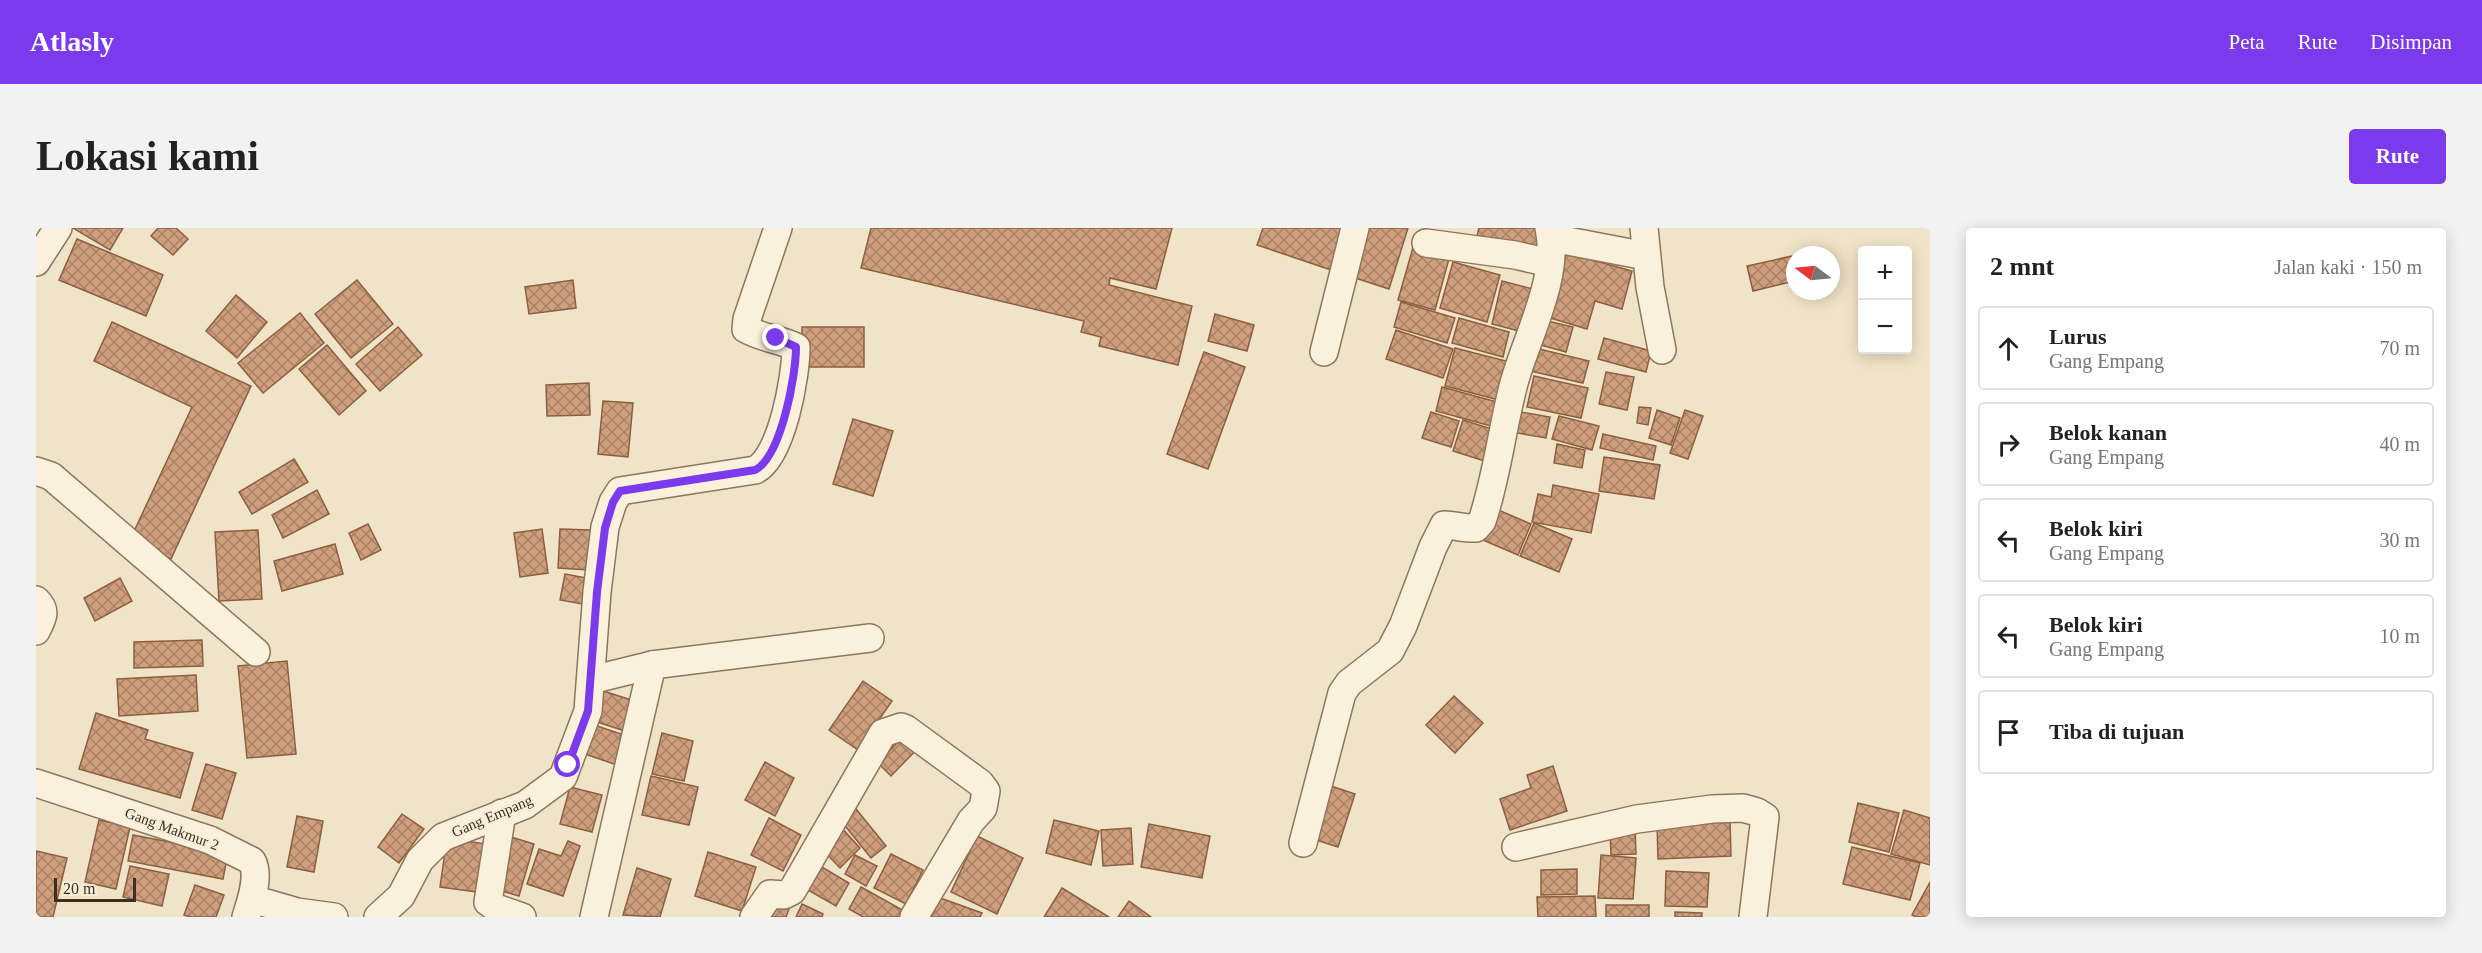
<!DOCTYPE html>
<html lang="id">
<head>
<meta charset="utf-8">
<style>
  :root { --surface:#fff; --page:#f2f2f2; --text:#222; --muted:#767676; --line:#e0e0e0; --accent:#7c3aed }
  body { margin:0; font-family:"Times New Roman",serif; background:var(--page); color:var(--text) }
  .controls { position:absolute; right:18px; top:18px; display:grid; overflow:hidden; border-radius:6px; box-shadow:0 3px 15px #0003 }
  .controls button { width:54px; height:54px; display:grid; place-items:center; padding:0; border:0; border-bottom:2px solid var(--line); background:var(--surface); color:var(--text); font:30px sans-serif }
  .compass { position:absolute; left:1750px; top:18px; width:54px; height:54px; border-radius:50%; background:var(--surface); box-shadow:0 3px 15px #0003; rotate:286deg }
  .scale { position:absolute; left:18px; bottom:15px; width:82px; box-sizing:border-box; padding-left:6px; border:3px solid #3d2e20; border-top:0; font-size:16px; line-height:21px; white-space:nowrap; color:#3d2e20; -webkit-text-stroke:4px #f7eed8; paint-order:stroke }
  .stop { position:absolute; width:18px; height:18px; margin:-14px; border:4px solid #7c3aed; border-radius:50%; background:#fff }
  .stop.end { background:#7c3aed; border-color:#fff; box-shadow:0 2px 6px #0008 }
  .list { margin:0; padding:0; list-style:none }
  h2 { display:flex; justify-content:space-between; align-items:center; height:78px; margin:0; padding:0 24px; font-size:26px }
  h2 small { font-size:20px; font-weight:400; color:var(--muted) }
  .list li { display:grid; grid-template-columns:39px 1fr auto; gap:18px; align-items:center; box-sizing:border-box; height:84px; margin:0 12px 12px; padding:0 12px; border:2px solid var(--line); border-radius:6px }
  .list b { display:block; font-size:22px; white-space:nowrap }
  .list p { margin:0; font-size:20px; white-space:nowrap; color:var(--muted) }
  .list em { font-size:20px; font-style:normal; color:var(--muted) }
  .icon { flex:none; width:33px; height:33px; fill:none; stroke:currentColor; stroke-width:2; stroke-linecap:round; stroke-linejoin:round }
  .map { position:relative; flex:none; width:1894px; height:689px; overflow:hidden; border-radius:6px }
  header { display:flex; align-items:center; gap:36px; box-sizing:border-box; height:84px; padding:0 30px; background:var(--accent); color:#fff }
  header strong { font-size:28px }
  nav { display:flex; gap:33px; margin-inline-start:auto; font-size:21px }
  .intro { display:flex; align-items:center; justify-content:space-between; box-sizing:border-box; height:144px; padding:0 36px }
  h1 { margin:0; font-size:42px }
  .button { padding:15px 27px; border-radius:6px; background:var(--accent); color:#fff; font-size:21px; font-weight:700 }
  main { display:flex; gap:36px; padding:0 36px }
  aside { flex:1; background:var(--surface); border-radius:6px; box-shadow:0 3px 15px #0003 }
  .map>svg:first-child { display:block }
  .building { fill:url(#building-cross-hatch); stroke:#8d5f41; stroke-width:1.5 }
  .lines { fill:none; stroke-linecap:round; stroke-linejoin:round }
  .street-casing { stroke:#8d765c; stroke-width:30 }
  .street { stroke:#faf1dc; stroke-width:27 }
  .route { stroke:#7c3aed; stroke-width:8 }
  .labels { text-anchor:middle; stroke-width:5; stroke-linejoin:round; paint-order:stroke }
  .street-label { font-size:15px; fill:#3d2e20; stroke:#f7eed8 }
</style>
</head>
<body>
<header>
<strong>Atlasly</strong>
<nav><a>Peta</a><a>Rute</a><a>Disimpan</a></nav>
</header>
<div class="intro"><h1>Lokasi kami</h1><a class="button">Rute</a></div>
<main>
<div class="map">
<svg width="1894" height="689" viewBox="0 0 1894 689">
  <defs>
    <pattern id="building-cross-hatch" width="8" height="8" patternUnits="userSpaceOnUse" patternTransform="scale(1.5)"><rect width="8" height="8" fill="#cf9f7d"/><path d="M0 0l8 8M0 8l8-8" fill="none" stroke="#a98266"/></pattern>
  </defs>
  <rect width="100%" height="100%" fill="#f0e4c8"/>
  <g class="building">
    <polygon points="37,0 87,0 74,22"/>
    <polygon points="122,0 140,0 152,11 137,27 115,8"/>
    <polygon points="835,0 1136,0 1120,61 1074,50 1073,57 1156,78 1142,137 1063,118 1065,109 1045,104 1048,93 825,40"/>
    <polygon points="1227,0 1316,0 1301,44 1221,17"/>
    <polygon points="1328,0 1372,0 1353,61 1313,48"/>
    <polygon points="1443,0 1508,0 1501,30 1439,16"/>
    <polygon points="41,11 127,47 110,88 23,52"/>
    <polygon points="1378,16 1414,27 1399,82 1362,72"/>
    <polygon points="1783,22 1784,27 1759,27 1759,53 1717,63 1711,38"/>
    <polygon points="1527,24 1596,43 1586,81 1559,73 1551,101 1511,89"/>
    <polygon points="1417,34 1464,47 1451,94 1404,80"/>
    <polygon points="321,52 357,96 315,130 279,86"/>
    <polygon points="537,52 540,80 493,86 489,59"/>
    <polygon points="1466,53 1497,61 1487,104 1456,96"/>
    <polygon points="200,67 231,94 201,130 170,103"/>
    <polygon points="1365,74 1419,90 1411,115 1358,99"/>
    <polygon points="264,85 288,115 227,165 202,135"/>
    <polygon points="1179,86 1218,97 1211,123 1172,113"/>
    <polygon points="1423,90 1473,104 1467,129 1416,115"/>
    <polygon points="1507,92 1537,99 1530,124 1501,116"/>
    <polygon points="76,94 215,158 135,331 94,312 156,179 58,133"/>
    <polygon points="362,99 386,127 344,163 320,136"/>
    <rect x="766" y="99" width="62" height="40"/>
    <polygon points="1360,102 1417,121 1407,150 1350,131"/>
    <polygon points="1568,110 1615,123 1610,144 1562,131"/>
    <polygon points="291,117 330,163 303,187 263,141"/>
    <polygon points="1419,120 1474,134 1463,172 1409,158"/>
    <polygon points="1499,120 1553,133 1547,155 1494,143"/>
    <polygon points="1168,124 1209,139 1172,241 1131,226"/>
    <polygon points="1570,144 1598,149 1591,182 1563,176"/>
    <polygon points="1498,148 1552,160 1545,190 1491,179"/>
    <polygon points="553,155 554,187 511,188 510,157"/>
    <polygon points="1406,159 1472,177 1466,201 1400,183"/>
    <polygon points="567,173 597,175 592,229 562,226"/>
    <polygon points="1603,179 1615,180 1612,197 1601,195"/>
    <polygon points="1473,182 1514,189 1510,210 1470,203"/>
    <polygon points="1621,182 1644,190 1635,217 1613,210"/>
    <polygon points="1649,182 1667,188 1652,231 1634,225"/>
    <polygon points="1395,184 1423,193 1415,219 1386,210"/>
    <polygon points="1523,188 1563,198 1556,222 1516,211"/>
    <polygon points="817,191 857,203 837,268 797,256"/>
    <polygon points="1427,192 1465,204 1455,235 1417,223"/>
    <polygon points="1567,206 1620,218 1617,232 1564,220"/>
    <polygon points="1521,216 1549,222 1546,240 1518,235"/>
    <polygon points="1568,229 1624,237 1618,271 1563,263"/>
    <polygon points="258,231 272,254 216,286 203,264"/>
    <polygon points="1517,257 1563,266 1555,305 1496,294 1502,266 1515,269"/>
    <polygon points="281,262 293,286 247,310 236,287"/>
    <polygon points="1453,278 1495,296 1482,327 1440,309"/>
    <polygon points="1498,295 1536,311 1523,344 1484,328"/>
    <polygon points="332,296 345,322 325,332 313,305"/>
    <polygon points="506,301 512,345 484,349 478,305"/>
    <polygon points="524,301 555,302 553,342 522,340"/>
    <polygon points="222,302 226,371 183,373 179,304"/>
    <polygon points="299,316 307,346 246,363 238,333"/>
    <polygon points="529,346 551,350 546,376 524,372"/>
    <polygon points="84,350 96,373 59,393 48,370"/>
    <polygon points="166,412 167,438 98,440 98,414"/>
    <polygon points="251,433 260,526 211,530 202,438"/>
    <polygon points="160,447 162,483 83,488 81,451"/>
    <polygon points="827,453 856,473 822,522 793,502"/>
    <polygon points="564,462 605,475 595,505 555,492"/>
    <polygon points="1418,468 1447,495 1419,525 1390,497"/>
    <polygon points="60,485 112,502 109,511 157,525 144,570 43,541"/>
    <polygon points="555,496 591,508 581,537 546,525"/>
    <polygon points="626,505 657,513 648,553 616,546"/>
    <polygon points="869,506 883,519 855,548 842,535"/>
    <polygon points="729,534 758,550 739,588 709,572"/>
    <polygon points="170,536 200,545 186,591 156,582"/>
    <polygon points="1517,538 1531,583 1474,602 1464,571 1495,560 1491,547"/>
    <polygon points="615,548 662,559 653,597 606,587"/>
    <polygon points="1292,557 1319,566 1302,619 1274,610"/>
    <polygon points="534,559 566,567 556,604 524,596"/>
    <polygon points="1822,575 1863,585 1853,624 1813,614"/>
    <polygon points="816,576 850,618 835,630 801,588"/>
    <polygon points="1868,582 1894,590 1894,637 1855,626"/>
    <polygon points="366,586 388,601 363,635 342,619"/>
    <polygon points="261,588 287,593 278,644 251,639"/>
    <polygon points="733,590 765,607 747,643 715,627"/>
    <polygon points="63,592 94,599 80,661 49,654"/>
    <polygon points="1018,592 1063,603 1055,637 1010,625"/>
    <polygon points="1694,592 1695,628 1622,631 1621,594"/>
    <polygon points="1113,596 1174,608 1166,650 1105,639"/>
    <polygon points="805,599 824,620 804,640 784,619"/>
    <polygon points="1599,599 1600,626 1575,627 1574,601"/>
    <polygon points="1095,600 1097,636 1067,638 1065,602"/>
    <polygon points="97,607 192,625 187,651 92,633"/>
    <polygon points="941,608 987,630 961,686 915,664"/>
    <polygon points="475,609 498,616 483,668 459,661"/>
    <polygon points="411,610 456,617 448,665 404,659"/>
    <polygon points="532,613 544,618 527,668 491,656 503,621 525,628"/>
    <polygon points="1816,619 1884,635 1874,672 1807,656"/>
    <polygon points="0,623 31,630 17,689 0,689"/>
    <polygon points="672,624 720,639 706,683 659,668"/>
    <polygon points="855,626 887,642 870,676 838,660"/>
    <polygon points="819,627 841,638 830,658 809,646"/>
    <polygon points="1565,627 1600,630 1597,671 1562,670"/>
    <polygon points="779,635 813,655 800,678 765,658"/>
    <polygon points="94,638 133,646 126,678 87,669"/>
    <polygon points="601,640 635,651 624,689 587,687"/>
    <polygon points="1541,641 1541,666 1505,667 1505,642"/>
    <polygon points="1630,643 1673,645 1671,679 1629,678"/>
    <polygon points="1894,654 1894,689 1880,689 1876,687"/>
    <polygon points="159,657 188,667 180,689 155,689 148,687"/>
    <polygon points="825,659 870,684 867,689 827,689 813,681"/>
    <polygon points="1026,660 1073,689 1008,689"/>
    <polygon points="896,667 946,685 944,689 887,689"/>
    <polygon points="1559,668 1560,689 1502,689 1501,669"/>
    <polygon points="732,671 754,678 750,689 726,689"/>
    <polygon points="1093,673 1115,689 1082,689"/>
    <polygon points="766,676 787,686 786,689 760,689"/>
    <rect x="1570" y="677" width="43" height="12"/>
    <polygon points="1639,684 1666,685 1666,689 1639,689"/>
  </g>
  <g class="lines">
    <g class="street-casing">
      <g id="street">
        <polyline points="1608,0 1614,59 1626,122"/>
        <polyline points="1516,10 1610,28"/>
        <polyline points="1390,15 1479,27 1514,35"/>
        <polyline points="0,34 22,0"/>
        <polyline points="1288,124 1319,0"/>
        <polyline points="0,243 15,248 220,424"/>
        <path d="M0,372C11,382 7,390 0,403"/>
        <polyline points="555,452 616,437 834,410"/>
        <path d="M0,555L174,612L216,633C224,648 215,673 210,689"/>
        <polyline points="466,585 452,674 460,680 486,689"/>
        <path d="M1267,615L1306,465L1313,455L1354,423L1367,398L1397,319L1408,297C1419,297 1429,301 1440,300L1446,293C1461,249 1466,200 1478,155C1491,108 1524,49 1513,0"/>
        <polyline points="1480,619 1601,591 1676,581 1707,580 1721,584 1729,589 1717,689"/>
        <polyline points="216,671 261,684 298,689"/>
        <path d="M342,689L365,668L384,632L407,609L489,577L527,549L552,483L561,364L569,299L577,274L584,263L719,242C746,229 760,148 760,119C744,111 725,110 710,101L711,91L742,0"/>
        <polyline points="558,689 616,437"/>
        <polyline points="718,689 734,666 748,667 756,663 847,505 865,499 870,501 944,555 950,563 947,580 935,593 878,689"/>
      </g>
    </g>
    <use href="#street" class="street"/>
  </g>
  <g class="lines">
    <path class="route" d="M532,537L552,483L561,364L569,300L577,274L584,263L719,242C745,229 760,148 760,119L740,110"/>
  </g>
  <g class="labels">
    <g class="street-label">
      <text transform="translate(456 588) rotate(-23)" y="5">Gang Empang</text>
      <text transform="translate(136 601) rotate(20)" y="5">Gang Makmur 2</text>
    </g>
  </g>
</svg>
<div class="controls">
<button>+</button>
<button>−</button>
</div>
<svg class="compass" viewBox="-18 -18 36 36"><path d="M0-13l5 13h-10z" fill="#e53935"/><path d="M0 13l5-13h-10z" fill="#767676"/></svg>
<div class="scale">20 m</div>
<div class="stop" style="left:532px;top:537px"></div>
<div class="stop end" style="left:740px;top:110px"></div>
</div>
<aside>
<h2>2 mnt<small>Jalan kaki · 150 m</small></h2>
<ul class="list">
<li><svg class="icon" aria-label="ahead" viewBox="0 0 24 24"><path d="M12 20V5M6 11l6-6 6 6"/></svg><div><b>Lurus</b><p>Gang Empang</p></div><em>70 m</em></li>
<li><svg class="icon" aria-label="right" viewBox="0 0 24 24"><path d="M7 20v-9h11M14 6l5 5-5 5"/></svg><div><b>Belok kanan</b><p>Gang Empang</p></div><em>40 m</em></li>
<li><svg class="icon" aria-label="left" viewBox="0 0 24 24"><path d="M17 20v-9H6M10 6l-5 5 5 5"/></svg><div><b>Belok kiri</b><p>Gang Empang</p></div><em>30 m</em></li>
<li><svg class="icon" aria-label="left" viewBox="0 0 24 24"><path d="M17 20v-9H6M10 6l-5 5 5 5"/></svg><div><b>Belok kiri</b><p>Gang Empang</p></div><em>10 m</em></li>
<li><svg class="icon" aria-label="arrive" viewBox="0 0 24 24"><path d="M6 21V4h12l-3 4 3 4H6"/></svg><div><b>Tiba di tujuan</b></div></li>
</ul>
</aside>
</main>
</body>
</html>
